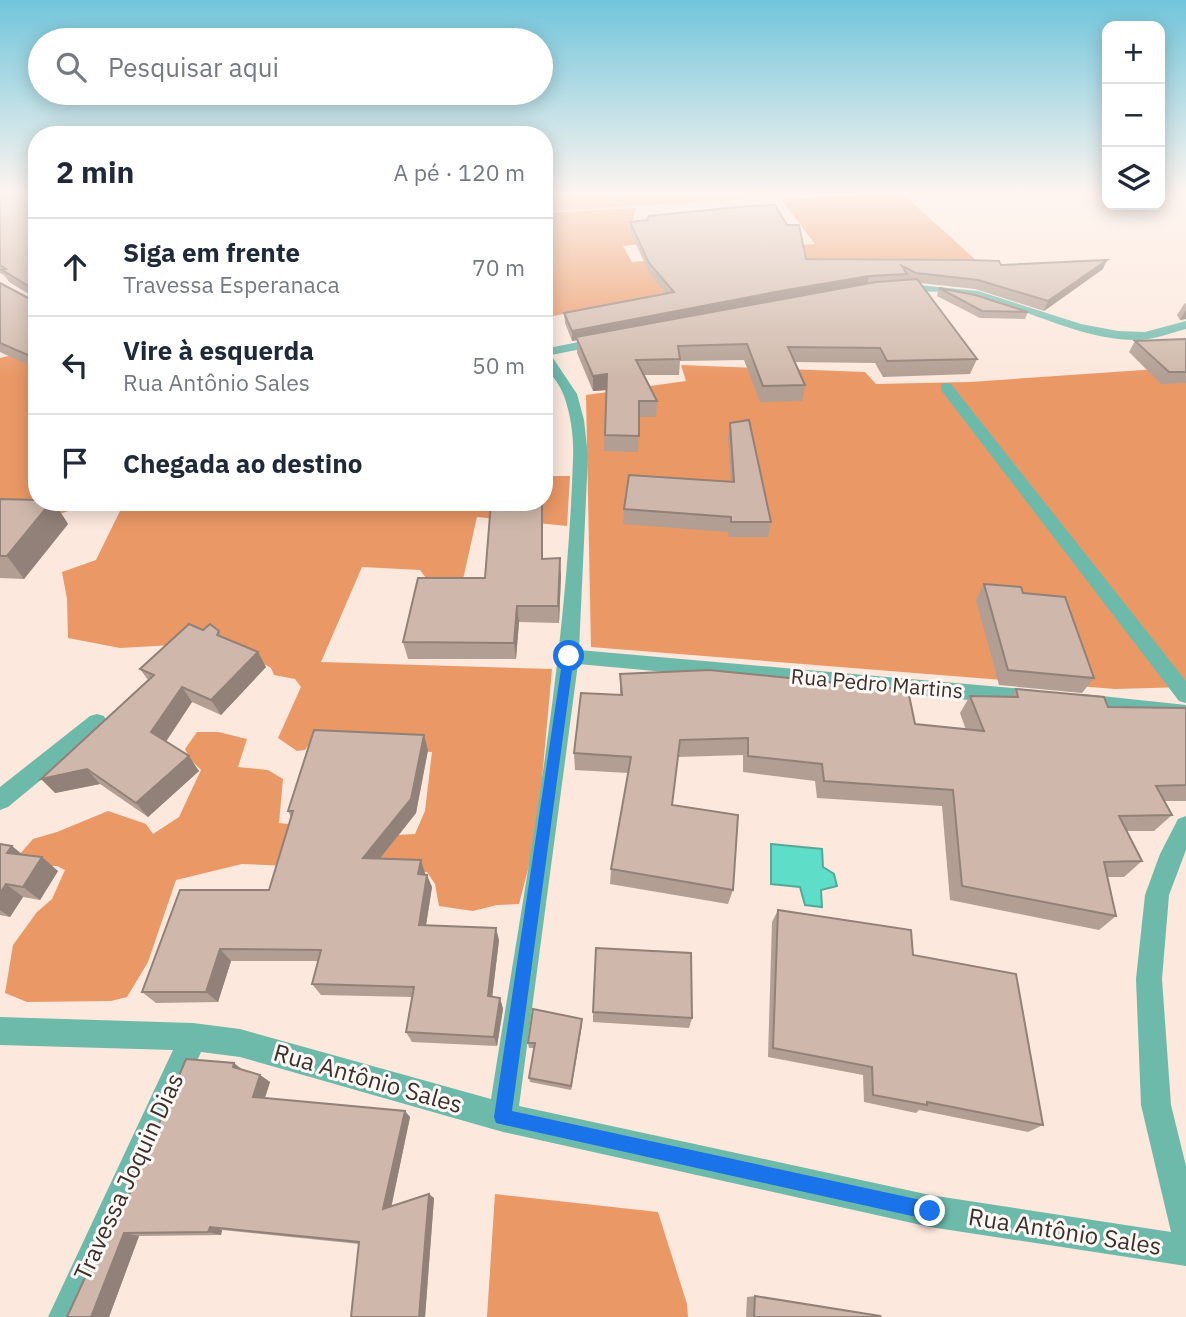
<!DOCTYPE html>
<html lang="pt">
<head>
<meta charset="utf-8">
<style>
  :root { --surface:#fff; --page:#f6f6f7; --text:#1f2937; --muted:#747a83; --line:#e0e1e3 }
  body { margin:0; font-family:"IBM Plex Sans",sans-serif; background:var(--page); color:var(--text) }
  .controls { position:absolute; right:21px; top:21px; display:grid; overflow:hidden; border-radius:14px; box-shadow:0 4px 18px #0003 }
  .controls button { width:63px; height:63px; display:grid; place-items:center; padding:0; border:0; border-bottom:2px solid var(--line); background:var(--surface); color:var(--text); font:35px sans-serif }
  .stop { position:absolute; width:21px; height:21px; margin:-16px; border:5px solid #1a73e8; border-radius:50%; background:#fff }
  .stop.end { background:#1a73e8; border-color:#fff; box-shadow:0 2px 7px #0008 }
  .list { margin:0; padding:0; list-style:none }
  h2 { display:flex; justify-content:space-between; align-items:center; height:91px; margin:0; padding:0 28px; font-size:30px }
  h2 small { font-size:23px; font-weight:400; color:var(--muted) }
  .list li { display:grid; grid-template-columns:46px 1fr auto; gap:21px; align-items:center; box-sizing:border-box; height:98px; padding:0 28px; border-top:2px solid var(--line) }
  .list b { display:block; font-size:26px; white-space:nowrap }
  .list p { margin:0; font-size:23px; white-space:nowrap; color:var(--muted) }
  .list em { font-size:23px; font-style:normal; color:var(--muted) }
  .icon { flex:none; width:38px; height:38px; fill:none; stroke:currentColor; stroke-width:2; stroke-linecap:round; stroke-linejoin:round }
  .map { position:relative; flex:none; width:1186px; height:1317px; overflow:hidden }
  .search { position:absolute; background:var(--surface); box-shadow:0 4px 18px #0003; left:28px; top:28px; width:525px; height:77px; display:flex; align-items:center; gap:18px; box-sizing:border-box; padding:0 24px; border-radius:38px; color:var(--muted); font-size:26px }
  .panel { position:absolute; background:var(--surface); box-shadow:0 4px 18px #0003; left:28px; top:126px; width:525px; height:385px; border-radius:28px }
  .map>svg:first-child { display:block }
  .green { fill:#fdac7c }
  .forest { fill:#ea9866 }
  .water { fill:#5edec8; stroke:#54aa9a; stroke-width:2 }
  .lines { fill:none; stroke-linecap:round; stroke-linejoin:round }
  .minor { fill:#6dbaab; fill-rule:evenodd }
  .wall { fill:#b29e93 }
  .shaded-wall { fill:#918178 }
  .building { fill:#cfb8ab; stroke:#918178; stroke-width:2 }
  .route { fill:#1a73e8 }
  .labels { text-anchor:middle; stroke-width:6; stroke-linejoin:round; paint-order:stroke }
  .street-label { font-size:21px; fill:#3c322d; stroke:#fef9f6 }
  .near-street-label { font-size:24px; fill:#3c322d; stroke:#fef9f6 }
</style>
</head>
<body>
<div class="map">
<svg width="1186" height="1317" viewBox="0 0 1186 1317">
  <rect width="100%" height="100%" fill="#fce8dd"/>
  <polygon class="green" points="544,194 809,194 544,212"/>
  <g class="forest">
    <polygon points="903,194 978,262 778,273 760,247 815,244 781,199"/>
    <polygon points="636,208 631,227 641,244 623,246 632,262 715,255 732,279 544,318 544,213"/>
    <polygon points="37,349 37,502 544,502 544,476 570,476 567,526 477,517 461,588 432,586 420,570 362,567 321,662 552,669 537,835 519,904 497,905 473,911 439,906 435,884 427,872 242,864 176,880 148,962 127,997 111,1001 27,1002 5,993 13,945 37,912 52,899 65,870 57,866 30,866 19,855 33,839 57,832 108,811 146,824 153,834 179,817 201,770 190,759 185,749 197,732 218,732 247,739 238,767 268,770 283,779 279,823 397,835 415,834 425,811 432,752 310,743 305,750 297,751 278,738 301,687 295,679 274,675 271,668 259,661 173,645 120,648 68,638 67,599 62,572 96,560 121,509 83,506 54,516 0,506 0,358"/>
    <polygon points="681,365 865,372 876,384 970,382 1186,367 1186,687 1115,689 591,647 586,395 686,381"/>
    <polygon points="495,1194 658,1212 687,1304 688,1317 487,1317"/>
  </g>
  <polygon class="water" points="771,844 822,849 823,867 834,874 837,886 821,890 822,907 805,905 800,887 771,884"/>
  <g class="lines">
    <g class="minor">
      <path d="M918,285L978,291L1081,324L1118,331L1145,332L1186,321V329C1171,333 1155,339 1139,340C1088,341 1042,316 994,302C962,292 931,290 898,292L892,289L898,286Z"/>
      <path d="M603,337L609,341L607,344L551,355L577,394L584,420L588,456L579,650L1035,690L1042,692L1045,698L1042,704L1035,706L578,664L519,1106L930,1195L1171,1232L1141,1105L1136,979L1145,895L1160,854L1178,819L1186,816V850L1169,895L1162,979L1171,1105L1186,1166V1266L930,1227L503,1132L240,1057L201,1052L82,1317H48L173,1050L0,1045V1017L193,1023L240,1029L491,1099C524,887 566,674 573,459C574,439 571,415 564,396C557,376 544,374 544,349Z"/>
      <polygon points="946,383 951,384 1186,681 1186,703 1179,701 941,390 941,384"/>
      <polygon points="1083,694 1186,705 1186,721 1083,710 1076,708 1073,702 1076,696"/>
      <polygon points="97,714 104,716 107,722 104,728 8,807 0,810 0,787 90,716"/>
    </g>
  </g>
  <g class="wall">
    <polygon points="0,194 37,194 37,369 0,352 0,283 32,300 32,296 9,282 5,276 0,273"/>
    <polygon points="630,222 806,259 1103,269 1044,311 975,289 920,283 977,359 970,374 883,377 875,363 795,362 805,385 802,401 760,402 744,360 680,361 679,375 644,375 657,401 656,417 639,417 638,452 604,451 606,390 593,391 577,353 577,340 572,341 565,323 564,313 666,294 649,273 630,231"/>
    <polygon points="939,288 1028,312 1025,319 980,318 937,296"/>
    <polygon points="1186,303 1186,319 1180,320 1177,315 1184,304"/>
    <polygon points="1186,339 1186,383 1161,384 1129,352 1135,341"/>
    <polygon points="730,423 771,522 768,537 729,537 728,532 623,524 624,509 731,482 728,437"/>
    <polygon points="0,499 37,502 54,502 68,524 24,579 0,578"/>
    <polygon points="543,502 543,559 561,575 559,623 519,622 516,659 408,659 403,642 485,578"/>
    <polygon points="984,584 1023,593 1094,678 1082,693 999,685 976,600"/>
    <polygon points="203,630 219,631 223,638 258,652 266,667 221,715 192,702 166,742 199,771 148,817 100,784 55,793 148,680 140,669"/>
    <polygon points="620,674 915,724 966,730 960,713 970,696 1011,696 1016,689 1108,707 1186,708 1186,801 1164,801 1172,815 1154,831 1127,831 1142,861 1124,877 1107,877 1116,916 1099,930 950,900 942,806 817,798 815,781 743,772 743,755 678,757 672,805 733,890 728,904 610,884 611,869 628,773 575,770 574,753 620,695"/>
    <polygon points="424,735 428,750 416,813 380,859 425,873 425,874 432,887 426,926 499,940 492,997 500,998 503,1009 497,1046 412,1042 406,1032 412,997 321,995 312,984 318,961 231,961 218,1002 156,1003 142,992 269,890 291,817 288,811"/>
    <polygon points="0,844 58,871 40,900 23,897 10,917 0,915"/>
    <polygon points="778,910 913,955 1043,1125 1028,1132 919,1110 916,1113 864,1102 863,1075 768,1057 772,922"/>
    <polygon points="593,1012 692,1018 689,1028 593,1022"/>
    <polygon points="582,1019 582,1024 571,1090 530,1082 529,1078 534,1048 529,1048 528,1043"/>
    <polygon points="244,1071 260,1075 270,1082 265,1098 410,1117 391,1207 434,1198 425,1317 351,1317 359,1244 222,1230 221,1235 139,1236 109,1317 67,1317 127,1200"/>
    <polygon points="755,1296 881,1317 746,1317 747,1297"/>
  </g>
  <g class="shaded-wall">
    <polygon points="1107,260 1103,269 1044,311 1048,301"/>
    <polygon points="869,276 867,285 576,337 577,340 572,341 572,331 786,290"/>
    <polygon points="551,310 550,345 544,348 544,332"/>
    <polygon points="1186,310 1186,319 1180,320"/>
    <polygon points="548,359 548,374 544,443 544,412"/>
    <polygon points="607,374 607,390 593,391 593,376"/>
    <polygon points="51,502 54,502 68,524 24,579 7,556"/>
    <polygon points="542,502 543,502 543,576 542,559"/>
    <polygon points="560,558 561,575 559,623 558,606"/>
    <polygon points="517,606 519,622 516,659 514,643"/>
    <polygon points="258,652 266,667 221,715 211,700"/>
    <polygon points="182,687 192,702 162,747 151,732"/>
    <polygon points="424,735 428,750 416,813 369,872 363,858"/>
    <polygon points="189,756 199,771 148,817 136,803"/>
    <polygon points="87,769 100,784 55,793 41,779"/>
    <polygon points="12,846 28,859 7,853"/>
    <polygon points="42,857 58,871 40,900 23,887"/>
    <polygon points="421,860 425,873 423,887 418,874"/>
    <polygon points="427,875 432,887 424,937 419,925"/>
    <polygon points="6,884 23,897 10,917 0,910 0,893"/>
    <polygon points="496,928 499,940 491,1007 488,996"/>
    <polygon points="220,949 231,961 218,1002 206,992"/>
    <polygon points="500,998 503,1009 497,1046 494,1037"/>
    <polygon points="582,1019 582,1024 571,1090 571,1086"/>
    <polygon points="234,1063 244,1071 233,1067"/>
    <polygon points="260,1075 270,1082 263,1103 253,1097"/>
    <polygon points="405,1111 410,1117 390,1213 383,1209"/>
    <polygon points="429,1194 434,1198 425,1317 419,1317"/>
    <polygon points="210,1227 222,1230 221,1235 208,1232"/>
    <polygon points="124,1233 139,1236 109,1317 91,1317"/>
  </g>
  <g class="building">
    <polygon points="0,194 37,194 37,359 0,343 0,283 32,300 32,288 2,270 6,269 0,265"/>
    <polygon points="775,205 787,225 799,225 806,259 968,260 999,261 1001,265 1107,260 1048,301 978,280 916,273 902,266 907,274 869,276 786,290 572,331 564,313 674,292 649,263 630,222 647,220 649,216 748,206"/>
    <polygon points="917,279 977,359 887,361 880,348 788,347 805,385 763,386 747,344 678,346 680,359 636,360 657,401 639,401 639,436 605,435 607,374 593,376 576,337 876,282"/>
    <polygon points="939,288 975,295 1028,312 982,311"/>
    <polygon points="551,310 549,330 544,332 544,312"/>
    <polygon points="1186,339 1186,372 1169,372 1135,341"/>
    <polygon points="544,347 548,359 544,412"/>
    <polygon points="749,420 771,522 731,522 731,517 624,509 629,475 734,482 730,423"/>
    <polygon points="0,499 37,500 37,502 51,502 7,556 0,556"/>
    <polygon points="491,502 542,502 542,559 560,558 558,606 517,606 514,643 403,642 418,578 485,578"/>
    <polygon points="984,584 1021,587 1023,593 1065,597 1094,678 1008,670"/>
    <polygon points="189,624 203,630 210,624 219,631 217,635 258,652 211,700 182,687 151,732 189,756 136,803 87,769 41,779 154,675 140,669"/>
    <polygon points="709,670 908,690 915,724 984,731 970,696 1018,697 1016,689 1104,697 1108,707 1186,708 1186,785 1156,786 1172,815 1119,816 1142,861 1104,862 1116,916 962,886 953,790 824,781 822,764 748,756 748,738 680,740 672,805 738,815 733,890 611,869 631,757 574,753 581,693 622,695 620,674"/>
    <polygon points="314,730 424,735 411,799 363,858 421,860 418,874 427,875 419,925 496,928 488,996 500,998 494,1037 406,1032 414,987 312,984 321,950 220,949 206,992 142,992 180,890 269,890 293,811 288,811"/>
    <polygon points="0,844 12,846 7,853 42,857 23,887 6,884 0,893"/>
    <polygon points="778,910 911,930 913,955 1016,974 1043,1125 927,1102 927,1105 873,1095 872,1067 773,1048"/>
    <polygon points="596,948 691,953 692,1018 593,1012"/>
    <polygon points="533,1009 582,1019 571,1086 529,1078 535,1043 528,1043"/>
    <polygon points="186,1059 234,1063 233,1067 260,1075 253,1097 405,1111 383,1209 429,1194 419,1317 351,1317 359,1242 210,1227 208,1232 124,1233 91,1317 67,1317 121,1199 127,1200"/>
    <polygon points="755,1296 880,1316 881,1317 754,1317"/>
  </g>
  <linearGradient id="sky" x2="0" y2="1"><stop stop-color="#71c5db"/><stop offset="0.51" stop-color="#fef5f0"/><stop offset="1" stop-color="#fef5f0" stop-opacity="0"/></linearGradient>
  <rect width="1186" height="378" fill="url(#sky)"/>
  <polygon class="route" points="569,652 574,656 512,1111 930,1202 936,1204 939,1211 936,1217 930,1220 496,1123 494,1117 563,656"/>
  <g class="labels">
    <g class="street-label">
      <text transform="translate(877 684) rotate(5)" y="7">Rua Pedro Martins</text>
    </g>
    <g class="near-street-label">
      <text transform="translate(368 1079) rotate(16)" y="8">Rua Antônio Sales</text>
      <text transform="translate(129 1177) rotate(-65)" y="8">Travessa Joquin Dias</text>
      <text transform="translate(1065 1232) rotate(9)" y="8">Rua Antônio Sales</text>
    </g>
  </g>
</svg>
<div class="controls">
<button>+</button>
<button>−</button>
<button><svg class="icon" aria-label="layers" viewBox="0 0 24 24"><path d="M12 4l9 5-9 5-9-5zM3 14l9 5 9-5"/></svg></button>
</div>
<div class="stop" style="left:569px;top:656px"></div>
<div class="stop end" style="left:930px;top:1211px"></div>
<div class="search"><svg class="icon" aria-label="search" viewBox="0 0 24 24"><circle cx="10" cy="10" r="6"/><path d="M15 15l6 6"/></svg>Pesquisar aqui</div>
<section class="panel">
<h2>2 min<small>A pé · 120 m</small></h2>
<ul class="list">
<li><svg class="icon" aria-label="ahead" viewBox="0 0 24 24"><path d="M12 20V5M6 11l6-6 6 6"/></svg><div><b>Siga em frente</b><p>Travessa Esperanaca</p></div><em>70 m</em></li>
<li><svg class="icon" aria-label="left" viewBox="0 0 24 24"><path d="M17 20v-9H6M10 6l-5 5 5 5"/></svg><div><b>Vire à esquerda</b><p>Rua Antônio Sales</p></div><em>50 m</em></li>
<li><svg class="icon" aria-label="arrive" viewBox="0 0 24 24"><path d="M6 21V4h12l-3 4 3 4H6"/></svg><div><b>Chegada ao destino</b></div></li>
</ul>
</section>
</div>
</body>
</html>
